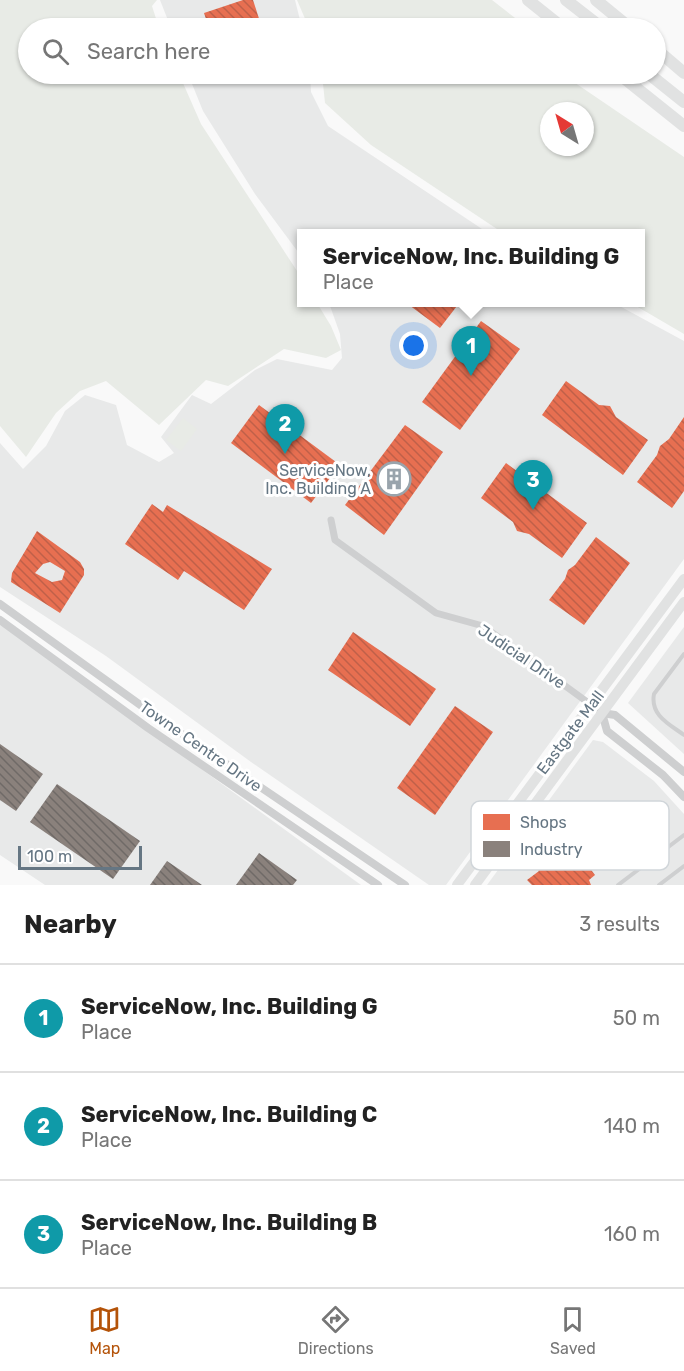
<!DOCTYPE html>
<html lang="en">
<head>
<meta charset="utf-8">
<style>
  :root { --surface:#fff; --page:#f6f6f6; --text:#222; --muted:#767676; --line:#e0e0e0; --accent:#b45309 }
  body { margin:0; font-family:Rubik,sans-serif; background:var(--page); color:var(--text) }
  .compass { position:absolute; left:540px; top:102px; width:54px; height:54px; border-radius:50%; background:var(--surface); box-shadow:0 2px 4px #0004; rotate:323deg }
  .scale { position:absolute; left:18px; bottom:15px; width:124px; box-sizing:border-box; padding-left:6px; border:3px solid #657683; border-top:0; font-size:16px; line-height:21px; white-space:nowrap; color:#657683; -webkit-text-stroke:4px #fff; paint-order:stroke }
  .you { position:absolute; left:414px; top:346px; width:21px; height:21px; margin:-15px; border:4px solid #fff; border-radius:50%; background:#1a73e8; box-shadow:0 0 0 9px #1a73e833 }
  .badge { display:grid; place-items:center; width:39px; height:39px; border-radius:50%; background:var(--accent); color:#fff; font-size:20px; font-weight:700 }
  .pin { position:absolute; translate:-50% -50px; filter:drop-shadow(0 2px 3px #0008) }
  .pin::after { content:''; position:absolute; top:32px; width:21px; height:18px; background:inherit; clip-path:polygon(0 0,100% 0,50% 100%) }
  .popup { position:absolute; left:297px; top:229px; width:348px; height:78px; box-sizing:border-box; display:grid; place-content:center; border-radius:0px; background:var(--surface); filter:drop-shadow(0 2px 4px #0005); font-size:20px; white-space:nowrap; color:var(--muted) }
  .popup b { font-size:22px; color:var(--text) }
  .popup::after { content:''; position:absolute; left:50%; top:100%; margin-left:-12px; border:12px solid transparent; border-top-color:var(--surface) }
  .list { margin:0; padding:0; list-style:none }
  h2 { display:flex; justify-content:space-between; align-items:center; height:78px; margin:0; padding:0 24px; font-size:26px }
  h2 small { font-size:20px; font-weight:400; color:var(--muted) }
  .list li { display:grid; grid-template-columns:39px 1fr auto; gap:18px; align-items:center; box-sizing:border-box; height:108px; padding:0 24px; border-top:2px solid var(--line) }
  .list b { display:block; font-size:22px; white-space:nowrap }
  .list p { margin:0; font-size:20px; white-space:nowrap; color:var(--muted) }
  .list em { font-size:20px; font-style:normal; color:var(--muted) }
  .icon { flex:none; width:33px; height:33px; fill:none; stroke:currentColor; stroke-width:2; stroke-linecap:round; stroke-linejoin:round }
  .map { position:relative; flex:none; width:684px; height:885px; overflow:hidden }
  .search { position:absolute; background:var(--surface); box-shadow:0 2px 4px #0004; left:18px; right:18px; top:18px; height:66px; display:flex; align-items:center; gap:15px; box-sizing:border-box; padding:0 21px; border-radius:33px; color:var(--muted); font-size:22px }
  .sheet { height:402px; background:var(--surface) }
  nav { display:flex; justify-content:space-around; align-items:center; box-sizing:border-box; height:84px; border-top:2px solid var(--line); background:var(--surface); font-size:16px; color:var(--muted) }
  nav a { display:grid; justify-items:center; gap:3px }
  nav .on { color:var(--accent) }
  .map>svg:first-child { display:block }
  .built { fill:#e8e9e9 }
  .green { fill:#e8ebe6; fill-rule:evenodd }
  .shops { fill:url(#shops-back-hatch); fill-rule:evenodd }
  .industry { fill:url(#industry-back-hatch) }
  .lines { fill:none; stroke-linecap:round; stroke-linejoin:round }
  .service { stroke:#cecfd0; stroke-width:4 }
  .minor { stroke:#cecfd0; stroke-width:7 }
  .tertiary { stroke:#cecfd0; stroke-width:8 }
  .secondary { stroke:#e1e2e2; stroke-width:10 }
  .motorway { stroke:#e1e2e2; stroke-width:12 }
  .labels { text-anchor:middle; stroke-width:6; stroke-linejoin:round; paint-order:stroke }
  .poi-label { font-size:16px; fill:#657683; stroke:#fff; text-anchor:end }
  .street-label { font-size:16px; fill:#657683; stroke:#fff }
  .key { fill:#fff; stroke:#d1d6da; stroke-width:1.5 }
  .key-label { font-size:16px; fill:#657683 }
</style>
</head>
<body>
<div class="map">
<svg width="684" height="885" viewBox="0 0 684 885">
  <defs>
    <pattern id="shops-back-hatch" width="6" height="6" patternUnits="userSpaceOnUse" patternTransform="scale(1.5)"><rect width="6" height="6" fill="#e76f51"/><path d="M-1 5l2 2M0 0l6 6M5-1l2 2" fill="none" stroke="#bf6049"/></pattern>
    <pattern id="industry-back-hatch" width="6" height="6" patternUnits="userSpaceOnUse" patternTransform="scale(1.5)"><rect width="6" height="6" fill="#8a817c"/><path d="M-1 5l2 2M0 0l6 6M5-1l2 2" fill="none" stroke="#6f6a67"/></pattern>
  </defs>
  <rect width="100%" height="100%" fill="#f9f9f9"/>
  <g class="built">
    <polygon points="160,0 295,0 302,28 171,28"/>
    <polygon points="188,74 310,74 311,92 328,126 488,233 302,234 301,256 255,194 203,111"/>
    <polygon points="329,303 614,303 684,341 684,559 446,885 429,885 251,762 106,656 0,587 0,443 23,469 46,446 65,411 85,395 116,405 127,445 159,462 174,453 161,437 192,395 211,404 255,370 277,359 332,370 342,358 340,334"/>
    <polygon points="0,625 10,630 361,885 45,885 0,855"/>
    <polygon points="684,627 684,754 628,703"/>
    <polygon points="593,740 603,742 654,781 684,814 684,885 487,885"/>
  </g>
  <g class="green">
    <polygon points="0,0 157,0 152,6 159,28 28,28 28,74 179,74 201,124 301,277 302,302 317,303 331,326 341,350 326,358 284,349 228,386 206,380 159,425 106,381 80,391 56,413 26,457 0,426"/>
    <polygon points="297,0 492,0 528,28 309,28"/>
    <path d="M322,74H562L684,157V334L631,303L640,302V234H587L556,230L503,233L371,145L325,103ZM549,111H585V147H549Z"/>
    <polygon points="183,418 197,429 181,451 166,440"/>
  </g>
  <g class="shops">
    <polygon points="243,0 253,0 262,28 209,28 204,13"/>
    <polygon points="224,74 246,74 226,80"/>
    <polygon points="405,302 460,302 440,328"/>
    <polygon points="481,321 520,349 460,430 422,402"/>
    <polygon points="566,381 599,405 610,406 616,417 648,440 623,475 542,415"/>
    <polygon points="259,405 340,465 311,503 231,443"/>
    <polygon points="684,417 684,491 672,508 637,482 657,455 660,446 669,439"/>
    <polygon points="405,425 443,452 384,535 345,505"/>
    <polygon points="506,463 587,523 562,558 529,534 517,531 513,522 481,498"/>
    <polygon points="152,504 163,512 167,505 272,569 244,610 184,571 178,580 125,544"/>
    <path d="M37,531L80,562L84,569V575L60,613L11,582L12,573ZM50,562L65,571L62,580L52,582L35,573L43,564Z"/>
    <polygon points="596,537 630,563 584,625 549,600 565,579 568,570 575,565"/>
    <polygon points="353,632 436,689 410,726 328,670"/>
    <polygon points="455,706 493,732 435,815 397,788"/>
    <polygon points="567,838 595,875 589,880 591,885 532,885 527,880 539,871 533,863"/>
  </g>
  <g class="industry">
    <polygon points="0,744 43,774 16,811 0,800"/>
    <polygon points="57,784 140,841 113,879 30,822"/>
    <polygon points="259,853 297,880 293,885 236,885"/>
    <polygon points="167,861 202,885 150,885"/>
  </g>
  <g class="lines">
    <g class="service">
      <path d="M684,654L654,694C650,715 669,724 684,735"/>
      <polyline points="537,806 556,819 562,818 570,810"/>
      <polyline points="638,858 644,865"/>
      <polyline points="618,885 684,835"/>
      <polyline points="659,885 684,866"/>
    </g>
    <polyline class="minor" points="331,520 335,540 436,613 483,626 590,704"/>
    <g class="tertiary">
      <polyline points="0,604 157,717 405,885"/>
      <polyline points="0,620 148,728 378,885"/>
      <polyline points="590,704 602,713 615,715 684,772"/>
      <polyline points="602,713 607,731 663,775 684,797"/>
    </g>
    <g class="secondary">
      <polyline points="457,885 684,579"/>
      <polyline points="475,885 684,602"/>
    </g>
    <g class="motorway">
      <polyline points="528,0 563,28"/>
      <polyline points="566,0 602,28"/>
      <polyline points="596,0 630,28"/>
      <polyline points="656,49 684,73"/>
      <polyline points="619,74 684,126"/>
      <polyline points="649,74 684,102"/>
    </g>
  </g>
  <defs>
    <g id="building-ring" transform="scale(1.725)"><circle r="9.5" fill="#fff" stroke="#99a4ac" stroke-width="1.5"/><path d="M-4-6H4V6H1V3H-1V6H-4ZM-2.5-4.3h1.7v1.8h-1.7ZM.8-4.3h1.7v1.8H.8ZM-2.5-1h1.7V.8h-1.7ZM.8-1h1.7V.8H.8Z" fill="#99a4ac"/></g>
  </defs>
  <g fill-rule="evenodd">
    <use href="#building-ring" x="394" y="479"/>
  </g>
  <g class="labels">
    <g class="poi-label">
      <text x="371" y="476">ServiceNow,<tspan x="371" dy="18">Inc. Building A</tspan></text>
    </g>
    <g class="street-label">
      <text transform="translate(522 656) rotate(34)" y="6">Judicial Drive</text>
      <text transform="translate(570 732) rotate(-53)" y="6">Eastgate Mall</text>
      <text transform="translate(201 746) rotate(35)" y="6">Towne Centre Drive</text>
    </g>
  </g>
  <rect x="471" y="801" width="198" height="69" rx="9" class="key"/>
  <rect x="483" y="814" width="27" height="16" fill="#e76f51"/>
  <rect x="483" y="841" width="27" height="16" fill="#8a817c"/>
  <g class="key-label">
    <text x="520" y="828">Shops</text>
    <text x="520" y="855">Industry</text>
  </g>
</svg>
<svg class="compass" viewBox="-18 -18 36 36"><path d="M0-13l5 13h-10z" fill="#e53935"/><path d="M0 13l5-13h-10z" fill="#767676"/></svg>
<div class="scale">100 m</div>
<div class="you"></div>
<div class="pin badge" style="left:471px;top:376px;background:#0f9aa8">1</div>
<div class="popup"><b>ServiceNow, Inc. Building G</b>Place</div>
<div class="pin badge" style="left:285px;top:454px;background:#0f9aa8">2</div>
<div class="pin badge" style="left:533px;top:510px;background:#0f9aa8">3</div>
<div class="search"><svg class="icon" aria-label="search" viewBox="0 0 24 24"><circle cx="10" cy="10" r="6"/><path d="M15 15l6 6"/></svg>Search here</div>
</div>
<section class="sheet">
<h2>Nearby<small>3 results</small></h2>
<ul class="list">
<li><span class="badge" style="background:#0f9aa8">1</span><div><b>ServiceNow, Inc. Building G</b><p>Place</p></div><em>50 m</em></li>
<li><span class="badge" style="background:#0f9aa8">2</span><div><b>ServiceNow, Inc. Building C</b><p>Place</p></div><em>140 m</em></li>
<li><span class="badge" style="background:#0f9aa8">3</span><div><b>ServiceNow, Inc. Building B</b><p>Place</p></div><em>160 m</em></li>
</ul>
</section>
<nav>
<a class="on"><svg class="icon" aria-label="map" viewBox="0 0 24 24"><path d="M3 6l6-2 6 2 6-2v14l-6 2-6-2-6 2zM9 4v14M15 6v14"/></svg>Map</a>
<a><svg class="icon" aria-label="directions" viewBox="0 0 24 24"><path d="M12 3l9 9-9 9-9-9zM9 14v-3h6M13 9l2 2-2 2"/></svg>Directions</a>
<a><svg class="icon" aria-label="saved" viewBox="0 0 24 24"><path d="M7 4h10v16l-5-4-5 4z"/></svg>Saved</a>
</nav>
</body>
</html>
